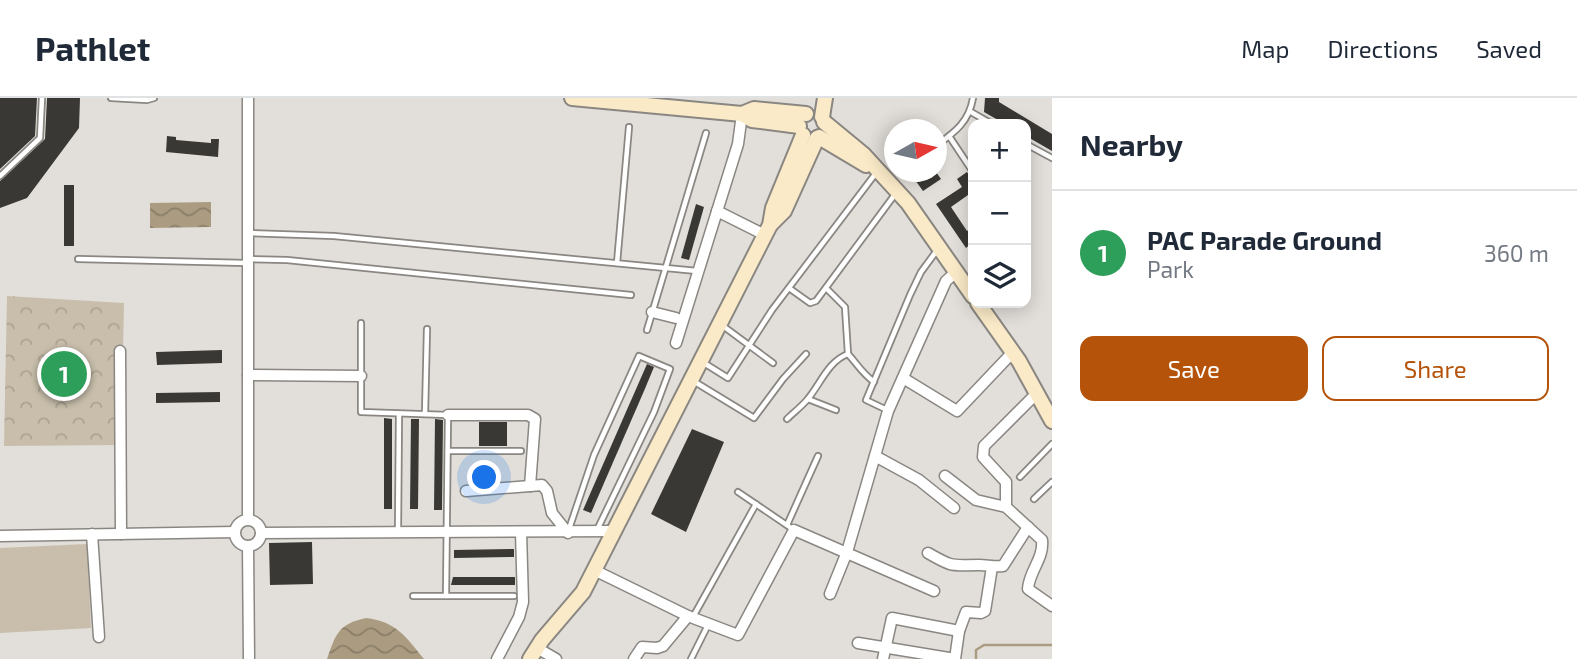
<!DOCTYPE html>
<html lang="en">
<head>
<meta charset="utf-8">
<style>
  :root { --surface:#fff; --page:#f6f6f7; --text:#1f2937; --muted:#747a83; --line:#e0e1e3; --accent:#b45309 }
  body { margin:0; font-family:"Exo 2",sans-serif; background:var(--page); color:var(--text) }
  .controls { position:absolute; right:21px; top:21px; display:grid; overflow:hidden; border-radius:14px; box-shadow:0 4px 18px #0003 }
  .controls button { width:63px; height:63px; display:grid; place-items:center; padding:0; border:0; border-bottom:2px solid var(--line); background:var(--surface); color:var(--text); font:35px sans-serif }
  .compass { position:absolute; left:884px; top:21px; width:63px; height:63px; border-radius:50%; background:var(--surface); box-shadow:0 4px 18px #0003; rotate:82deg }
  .you { position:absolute; left:485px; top:380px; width:24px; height:24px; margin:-18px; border:5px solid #fff; border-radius:50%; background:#1a73e8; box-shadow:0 0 0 10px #1a73e833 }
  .badge { display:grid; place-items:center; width:46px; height:46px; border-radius:50%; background:var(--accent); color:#fff; font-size:23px; font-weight:700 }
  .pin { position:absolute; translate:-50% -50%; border:4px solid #fff; box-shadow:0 2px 7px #0006 }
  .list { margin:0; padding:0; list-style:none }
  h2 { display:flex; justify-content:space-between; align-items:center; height:91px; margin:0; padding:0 28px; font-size:30px }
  h2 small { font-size:23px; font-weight:400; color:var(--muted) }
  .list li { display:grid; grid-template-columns:46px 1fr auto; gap:21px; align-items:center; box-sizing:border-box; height:126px; padding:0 28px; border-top:2px solid var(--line) }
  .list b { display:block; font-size:26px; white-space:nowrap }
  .list p { margin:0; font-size:23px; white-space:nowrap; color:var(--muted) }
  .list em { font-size:23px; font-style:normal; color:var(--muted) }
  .actions { display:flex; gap:14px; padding:21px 28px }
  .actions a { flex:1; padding:16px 0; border:2px solid var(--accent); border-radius:14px; text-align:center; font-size:24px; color:var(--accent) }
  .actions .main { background:var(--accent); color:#fff }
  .icon { flex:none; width:38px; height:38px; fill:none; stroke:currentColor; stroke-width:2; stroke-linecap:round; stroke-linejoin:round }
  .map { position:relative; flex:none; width:1052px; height:561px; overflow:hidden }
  header { display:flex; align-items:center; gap:42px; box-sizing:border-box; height:98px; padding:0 35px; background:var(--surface); border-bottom:2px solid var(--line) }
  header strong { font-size:33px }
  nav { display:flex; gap:38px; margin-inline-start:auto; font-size:24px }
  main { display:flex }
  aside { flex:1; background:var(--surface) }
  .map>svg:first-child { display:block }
  .park { fill:url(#park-crowns) }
  .pitch { fill:#c8beab }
  .water { fill:url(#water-waves) }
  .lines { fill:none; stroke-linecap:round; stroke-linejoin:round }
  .stream { stroke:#ab9c81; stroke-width:2.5 }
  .building { fill:#3a3834 }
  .lane-casing { stroke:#8a8782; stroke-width:8 }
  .street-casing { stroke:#8a8782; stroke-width:13 }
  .secondary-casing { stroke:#8a8782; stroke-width:18 }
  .lane { stroke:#fff; stroke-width:4.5 }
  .street { stroke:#fff; stroke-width:10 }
  .secondary { stroke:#faeac8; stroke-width:14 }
</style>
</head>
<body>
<header>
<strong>Pathlet</strong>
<nav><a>Map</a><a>Directions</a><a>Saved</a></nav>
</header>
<main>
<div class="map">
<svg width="1052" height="561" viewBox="0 0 1052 561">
  <defs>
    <pattern id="park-crowns" width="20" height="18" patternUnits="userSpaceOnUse" patternTransform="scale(1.75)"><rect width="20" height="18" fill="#c8beab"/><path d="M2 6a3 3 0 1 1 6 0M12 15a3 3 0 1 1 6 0" fill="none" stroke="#aba292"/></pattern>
    <pattern id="water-waves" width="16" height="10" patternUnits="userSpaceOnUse" patternTransform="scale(1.75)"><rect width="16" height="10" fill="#ab9c81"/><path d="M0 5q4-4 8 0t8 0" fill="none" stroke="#8a7e68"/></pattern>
  </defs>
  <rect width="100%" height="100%" fill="#e2dfda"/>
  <polygon class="park" points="7,198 124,205 121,347 4,348"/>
  <polygon class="pitch" points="87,446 91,530 0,535 0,450"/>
  <g class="water">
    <polygon points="211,104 211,129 150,130 150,105"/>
    <path d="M366,520C397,524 405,538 424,561H327C336,536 338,526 366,520Z"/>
  </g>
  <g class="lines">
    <polyline class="stream" points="976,561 976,552 984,547 1052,547"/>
  </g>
  <g class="building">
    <polygon points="0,0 37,0 35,38 0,71"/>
    <polygon points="47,0 80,0 79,30 27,100 0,110 0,83 45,41"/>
    <polygon points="985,0 999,0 999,4 1052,36 1052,53 1026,38 1026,26 1005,26 984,14"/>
    <polygon points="167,38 176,39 176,42 211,45 211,41 219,41 218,59 166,54"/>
    <polygon points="919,74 936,74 941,81 923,93 915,82 921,77"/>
    <polygon points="967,74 973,82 973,105 968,97 951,109 967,133 973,129 973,144 966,150 936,106 962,89 957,81"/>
    <rect x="64" y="87" width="10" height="61"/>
    <polygon points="696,106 704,109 689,162 681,160"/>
    <polygon points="222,252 222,265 157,267 156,254"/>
    <polygon points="647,266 654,269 644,293 591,415 583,412"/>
    <polygon points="220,294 220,304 156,305 156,295"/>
    <polygon points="384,320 392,321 392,411 384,411"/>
    <polygon points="411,321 419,321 418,411 410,411"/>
    <polygon points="435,321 443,322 442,412 434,412"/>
    <rect x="479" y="324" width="28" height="24"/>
    <polygon points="692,331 724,344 686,434 651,416"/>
    <polygon points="312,444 313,486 270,487 269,445"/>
    <polygon points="514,451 514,459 454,460 454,452"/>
    <polygon points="515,479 515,487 451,487 453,479"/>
  </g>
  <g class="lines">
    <g class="lane-casing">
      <g id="lane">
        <polyline points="111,0 147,2 154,0"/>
        <polyline points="971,14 992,26"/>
        <polyline points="949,38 973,74"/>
        <polyline points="1026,46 1052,60"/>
        <path d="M936,48C955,34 969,24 973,0"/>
        <polyline points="0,78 40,40 42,0"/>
        <polyline points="249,135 334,138 697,173"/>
        <polyline points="78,161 247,165"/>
        <polyline points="249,161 287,162 631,197"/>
        <polyline points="617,165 629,29"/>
        <polyline points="789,190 810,205 816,203 896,95"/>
        <path d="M826,190L845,209L848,256C858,267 861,274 874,284"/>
        <polyline points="361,225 361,314 448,317 446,498"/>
        <polyline points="723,228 773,265"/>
        <polyline points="647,232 706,35"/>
        <polyline points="704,265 728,280 772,212 876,75"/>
        <polyline points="695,284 754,320 783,281 806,256"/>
        <polyline points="808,301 836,312"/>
        <polyline points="887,312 866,302 910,197 921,174 938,151"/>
        <polyline points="425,316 427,231"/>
        <path d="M787,321C793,315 801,309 807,302C820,287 828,263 848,256"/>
        <polyline points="448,353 521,353"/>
        <polyline points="1020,379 1052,346"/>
        <polyline points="738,394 794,432"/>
        <polyline points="1034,401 1052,384"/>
        <polyline points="787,427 818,358"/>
        <polyline points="569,431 594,357 639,258 670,271 654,314 597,432"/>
        <polyline points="398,433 399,316"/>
        <polyline points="413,498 514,498"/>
        <polyline points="693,519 756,406"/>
        <polyline points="691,561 708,527"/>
      </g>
    </g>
    <g class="street-casing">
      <g id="street">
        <polyline points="717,113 765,137"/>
        <polyline points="652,214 676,220"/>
        <polyline points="676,245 738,46 742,16"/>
        <polyline points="120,253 121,436"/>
        <polyline points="248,277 361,278"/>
        <polyline points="903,280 957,313 1013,254"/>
        <polyline points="448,317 528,317 535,321 530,388 466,393"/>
        <polyline points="875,358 919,382 954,410"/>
        <path d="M945,378L976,402L1006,409L1042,442C1044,461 1029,473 1028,491L1052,508"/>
        <polyline points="530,388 542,387 547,393 552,415 568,435"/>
        <polyline points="1006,409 1006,384 983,359 984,348 1037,295"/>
        <polyline points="248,422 248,0"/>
        <circle cx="248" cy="435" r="13"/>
        <polyline points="261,435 614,433"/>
        <polyline points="92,436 99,539"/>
        <polyline points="0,438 235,434"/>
        <polyline points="248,448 249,561"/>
        <path d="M928,455C954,470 951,467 979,467C987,467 995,469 1003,468L1028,429"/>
        <polyline points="594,472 688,518 738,537 794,432 934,493"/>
        <polyline points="830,496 847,454 888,313 946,183 956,174"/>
        <polyline points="858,545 955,561 959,533 966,514 981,515 985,513 992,469"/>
        <polyline points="537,550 556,561"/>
        <polyline points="497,561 519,519 523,504 521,434"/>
        <polyline points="634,561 642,549 657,550 663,548 688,518"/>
        <polyline points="883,561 892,520 959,533"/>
      </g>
    </g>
    <g class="secondary-casing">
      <g id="secondary">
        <polyline points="572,0 742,16 754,11 806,16"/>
        <polyline points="742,16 752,22 799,28"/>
        <polyline points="822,19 825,0"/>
        <polyline points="824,24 864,57 908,105 973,198"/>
        <polyline points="819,39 866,67"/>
        <polyline points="771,126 784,113 817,40"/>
        <polyline points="978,205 1019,263 1052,323"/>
        <polyline points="530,561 542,542 583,494 770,127 773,110 803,37"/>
      </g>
    </g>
    <use href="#lane" class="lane"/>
    <use href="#street" class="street"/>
    <use href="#secondary" class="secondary"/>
  </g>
</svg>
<div class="controls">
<button>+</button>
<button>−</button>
<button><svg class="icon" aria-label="layers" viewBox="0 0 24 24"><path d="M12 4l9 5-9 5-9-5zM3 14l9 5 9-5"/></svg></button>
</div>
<svg class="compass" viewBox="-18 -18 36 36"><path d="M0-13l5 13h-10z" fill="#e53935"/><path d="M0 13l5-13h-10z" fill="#747a83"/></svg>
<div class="you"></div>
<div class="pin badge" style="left:64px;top:276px;background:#2e9e5b">1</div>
</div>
<aside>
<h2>Nearby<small></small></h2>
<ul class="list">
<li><span class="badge" style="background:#2e9e5b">1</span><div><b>PAC Parade Ground</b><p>Park</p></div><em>360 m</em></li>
</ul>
<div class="actions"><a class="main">Save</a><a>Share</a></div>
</aside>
</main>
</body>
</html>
